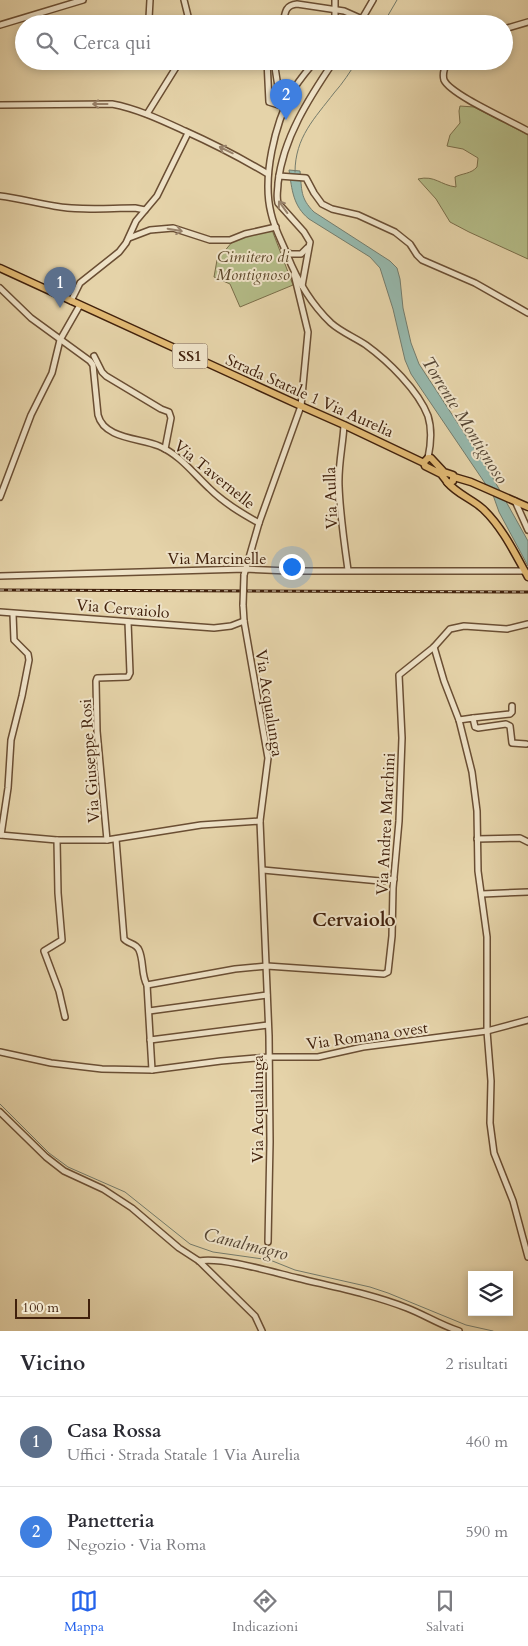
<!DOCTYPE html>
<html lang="it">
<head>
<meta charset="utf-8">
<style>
  :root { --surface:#fff; --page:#f2f2f3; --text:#2b2b33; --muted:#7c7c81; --line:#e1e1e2; --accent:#2563eb }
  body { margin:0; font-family:Cardo,serif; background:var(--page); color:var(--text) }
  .controls { position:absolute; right:15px; bottom:15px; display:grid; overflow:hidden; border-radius:0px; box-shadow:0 2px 8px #0003 }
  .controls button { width:45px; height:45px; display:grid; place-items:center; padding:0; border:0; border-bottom:1px solid var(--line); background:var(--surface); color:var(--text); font:25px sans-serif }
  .scale { position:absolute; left:15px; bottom:12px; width:75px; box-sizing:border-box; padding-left:5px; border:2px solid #41210c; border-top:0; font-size:14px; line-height:18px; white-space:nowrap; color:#41210c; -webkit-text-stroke:4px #eee2c7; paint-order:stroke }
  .you { position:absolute; left:291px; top:566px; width:18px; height:18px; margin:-12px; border:4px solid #fff; border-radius:50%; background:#1a73e8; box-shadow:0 0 0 8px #1a73e833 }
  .badge { display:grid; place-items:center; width:32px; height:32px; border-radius:50%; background:var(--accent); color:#fff; font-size:16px; font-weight:700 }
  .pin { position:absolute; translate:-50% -41px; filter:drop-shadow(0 1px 2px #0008) }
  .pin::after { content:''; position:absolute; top:26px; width:18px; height:15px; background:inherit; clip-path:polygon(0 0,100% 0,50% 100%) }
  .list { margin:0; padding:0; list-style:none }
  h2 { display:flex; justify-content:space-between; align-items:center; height:65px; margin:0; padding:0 20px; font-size:21px }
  h2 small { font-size:16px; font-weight:400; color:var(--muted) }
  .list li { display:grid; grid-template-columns:32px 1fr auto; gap:15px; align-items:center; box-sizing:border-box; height:90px; padding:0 20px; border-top:1px solid var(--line) }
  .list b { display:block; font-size:19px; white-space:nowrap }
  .list p { margin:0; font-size:16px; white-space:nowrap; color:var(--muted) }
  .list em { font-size:16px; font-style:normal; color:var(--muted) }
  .icon { flex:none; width:28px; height:28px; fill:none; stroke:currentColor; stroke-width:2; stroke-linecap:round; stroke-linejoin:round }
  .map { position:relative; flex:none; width:528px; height:1331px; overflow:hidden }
  .search { position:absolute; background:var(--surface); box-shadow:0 2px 8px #0003; left:15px; right:15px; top:15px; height:55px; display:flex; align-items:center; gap:12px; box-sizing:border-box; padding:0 18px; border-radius:28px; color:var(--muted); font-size:19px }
  .sheet { height:245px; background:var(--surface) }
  nav { display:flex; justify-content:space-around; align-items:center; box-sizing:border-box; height:70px; border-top:1px solid var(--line); background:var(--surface); font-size:14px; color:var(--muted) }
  nav a { display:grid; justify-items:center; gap:2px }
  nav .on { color:var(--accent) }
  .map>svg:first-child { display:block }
  .green { fill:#b4bc88; stroke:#7a6e4a }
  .water { fill:#96b7ab; stroke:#747b6b }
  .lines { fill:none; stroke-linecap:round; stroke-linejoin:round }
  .stream { stroke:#747b6b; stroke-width:1 }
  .minor-casing { stroke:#6a4e33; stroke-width:8 }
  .major-casing { stroke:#41210c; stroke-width:9 }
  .minor { stroke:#eee2c7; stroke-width:5 }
  .major { stroke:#e2ba74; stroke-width:6 }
  .rail-casing { stroke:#41210c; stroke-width:3 }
  .rail { stroke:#eee2c7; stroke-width:1; stroke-dasharray:4; stroke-linecap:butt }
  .minor-bridge-casing { stroke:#6a4e33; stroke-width:8; stroke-linecap:butt }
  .minor-bridge { stroke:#eee2c7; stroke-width:5 }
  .oneway { stroke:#98826a }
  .labels { text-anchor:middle; stroke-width:4; stroke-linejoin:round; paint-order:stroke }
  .shield { fill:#eee2c7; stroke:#755b44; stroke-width:1 }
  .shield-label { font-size:15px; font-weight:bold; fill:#41210c }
  .park-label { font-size:16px; font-style:italic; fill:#5e482b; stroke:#eee2c7 }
  .street-label { font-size:16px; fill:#41210c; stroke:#eee2c7 }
  .water-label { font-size:18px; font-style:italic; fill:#564634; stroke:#eee2c7 }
  .quarter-label { font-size:19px; font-weight:bold; fill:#41210c; stroke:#eee2c7 }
</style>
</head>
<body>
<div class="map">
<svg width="528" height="1331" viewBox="0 0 528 1331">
  <rect width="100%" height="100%" fill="#e5d3a9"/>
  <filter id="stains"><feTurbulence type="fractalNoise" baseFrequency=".004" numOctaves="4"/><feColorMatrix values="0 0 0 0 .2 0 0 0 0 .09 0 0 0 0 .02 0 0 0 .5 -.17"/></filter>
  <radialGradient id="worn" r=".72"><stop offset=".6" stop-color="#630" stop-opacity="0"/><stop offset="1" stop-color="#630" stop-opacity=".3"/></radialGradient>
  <g class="green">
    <path d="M460,106L474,107L528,135V259L469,232L450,222L436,199L418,179C435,175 440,185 456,187L455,177C463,173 471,174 477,167L478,158L463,149L447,146L450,135L460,123L459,111Z"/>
    <polygon points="272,230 293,285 240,307 230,284 214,277 217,260 233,241 248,234"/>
  </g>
  <path class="water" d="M289,170L300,171C302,190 300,198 314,212L390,261L397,268L400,279L403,308L411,343L419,364L489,471L528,541V566L499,512L493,495L411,374L405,360L393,309L380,268L370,257L309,219C293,206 292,190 289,170Z"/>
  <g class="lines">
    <g class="stream">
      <polyline points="383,24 397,0"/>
      <path d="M295,172C295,137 315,118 334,93C343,83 350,72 357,61"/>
      <polyline points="0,1104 49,1153 68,1167 125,1192 190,1244 213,1252 270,1260 295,1270 370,1287 388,1293 466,1325 493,1331"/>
    </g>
    <g class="minor-casing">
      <g id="minor">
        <polyline points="184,0 190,24"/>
        <polyline points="335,0 335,24"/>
        <polyline points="149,18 150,0"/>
        <path d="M283,24C285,13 285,5 297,4L344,11L362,19"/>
        <polyline points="359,24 373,0"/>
        <polyline points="0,25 83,0"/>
        <polyline points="504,29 528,22"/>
        <polyline points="267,61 269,102 285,107"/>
        <polyline points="274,61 279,93 286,104"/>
        <path d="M315,61C307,71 298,81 292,92C275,124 262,177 271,213C274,227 281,240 286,252C296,278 310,303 331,323C341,332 354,337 366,345C388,361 418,390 428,416C432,429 431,444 428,458"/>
        <path d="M448,61C445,67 442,73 444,80C451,95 511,121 528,131"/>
        <path d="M0,105L112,104C138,109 161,120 185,131C214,144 241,158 268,174"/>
        <polyline points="147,114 180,61"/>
        <polyline points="279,176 306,178 314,193 322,204 332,209 358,215 395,232 410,244 417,255 422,260 475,283 528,313"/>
        <path d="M0,196C18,198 35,203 54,206C80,211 109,208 135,208L145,210"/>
        <polyline points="129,238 150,230 173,228 210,240 230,240 245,234 276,227"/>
        <polyline points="286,252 291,254 301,254 307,248"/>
        <path d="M302,286L310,242L304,232L278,203C276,196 278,190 278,183C283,138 309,98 334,61"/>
        <path d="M0,288L31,318L90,361L93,365L98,415C104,439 140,438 159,446C180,455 193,473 209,488C224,503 241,513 259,523"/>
        <polyline points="71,301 80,283 119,252 126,243 136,221 157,196 188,133"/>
        <polyline points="94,356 102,372 106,376 161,409 169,412 171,418 165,449"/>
        <path d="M344,425C343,445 338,465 339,486C340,514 344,542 348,570"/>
        <polyline points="0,497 31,415 52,373 60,340 80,305"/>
        <polyline points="515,501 528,530"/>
        <polyline points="244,575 259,523 301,406 308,332 294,274"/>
        <polyline points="0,576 245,569 289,571 525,571"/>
        <polyline points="243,605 244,621 268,758 260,821 269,1036 270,1142 268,1242"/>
        <polyline points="0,612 214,628 231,626 244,621"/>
        <polyline points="434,647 444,681 459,720 472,772 477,811 478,871 487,937 487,1031 491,1081 490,1123 494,1153 513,1201 528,1257"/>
        <polyline points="473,718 510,714 512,712 512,706"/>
        <polyline points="459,720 473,718 475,727 478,728 506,724 510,726 512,743 526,744"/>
        <polyline points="0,835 57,840 107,840 201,825 260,821"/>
        <polyline points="1,835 8,788 11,740 22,696 29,660 28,654 14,640 13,614"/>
        <path d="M116,839L124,939C128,944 136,943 139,950C144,961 141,975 147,985L152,1070"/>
        <polyline points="477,839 520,838 528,842"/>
        <polyline points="57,840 58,893 62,940 44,951 59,991 65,1017"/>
        <polyline points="107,840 97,731 96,681 97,678 128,677 130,673 128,622"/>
        <polyline points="263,870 380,881 394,879"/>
        <polyline points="482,894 528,892"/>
        <polyline points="147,985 235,969 267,966 384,974 388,972 392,936 393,888 399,821 402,738 399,675 434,647 450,629 464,626 507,629 528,624"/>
        <polyline points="149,1011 267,995"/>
        <polyline points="150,1040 268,1025"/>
        <polyline points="0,1052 51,1063 102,1069 152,1070 221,1061 269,1057 318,1057 363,1047 487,1031 528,1020"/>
        <polyline points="0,1112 46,1157 64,1171 103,1189 132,1208 179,1248 199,1261 255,1316 262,1331"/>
        <path d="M199,1261C223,1257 272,1272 297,1278C334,1287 371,1294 407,1308C425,1315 440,1325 459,1331"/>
      </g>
    </g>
    <g class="major-casing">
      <g id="major">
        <polyline points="0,268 301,406 344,425 424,463"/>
        <polygon points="428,458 431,458 444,472 453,475 453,481 448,483 441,474 425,466 424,462"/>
        <polyline points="454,477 471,482 528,507"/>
        <path d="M447,482C457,494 472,499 483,509C503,528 515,554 528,577"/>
      </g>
    </g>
    <use href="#minor" class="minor"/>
    <use href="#major" class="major"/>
    <g class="rail-casing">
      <polyline id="rail" points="0,590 528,592"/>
    </g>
    <use href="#rail" class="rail"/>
    <g class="minor-bridge-casing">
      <polyline id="minor-bridge" points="243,605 244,575"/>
    </g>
    <use href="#minor-bridge" class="minor-bridge"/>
  </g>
  <defs><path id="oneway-shaft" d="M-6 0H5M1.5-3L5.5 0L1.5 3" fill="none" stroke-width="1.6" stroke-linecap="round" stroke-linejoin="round" transform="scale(1.25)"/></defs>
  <g class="oneway">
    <use href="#oneway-shaft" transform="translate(100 104) rotate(-180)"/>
    <use href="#oneway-shaft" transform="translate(226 150) rotate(-154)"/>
    <use href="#oneway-shaft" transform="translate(283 207) rotate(-126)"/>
    <use href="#oneway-shaft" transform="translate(175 230) rotate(10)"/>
  </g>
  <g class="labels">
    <rect class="shield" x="172.5" y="343.5" width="35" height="25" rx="4"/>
    <g class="shield-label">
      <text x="190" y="361">SS1</text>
    </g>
    <g class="park-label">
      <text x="253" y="262">Cimitero di<tspan x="253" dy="18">Montignoso</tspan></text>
    </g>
    <g class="street-label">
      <text transform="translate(310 395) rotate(24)" y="6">Strada Statale 1 Via Aurelia</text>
      <text transform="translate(215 474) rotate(39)" y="6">Via Tavernelle</text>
      <text transform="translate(330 498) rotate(-92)" y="6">Via Aulla</text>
      <text x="217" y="564">Via Marcinelle</text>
      <text transform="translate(123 608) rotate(5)" y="6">Via Cervaiolo</text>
      <text transform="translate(270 703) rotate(81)" y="6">Via Acqualunga</text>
      <text transform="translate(89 761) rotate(-94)" y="6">Via Giuseppe Rosi</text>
      <text transform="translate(385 824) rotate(-87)" y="6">Via Andrea Marchini</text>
      <text transform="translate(367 1035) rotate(-8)" y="6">Via Romana ovest</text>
      <text transform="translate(257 1109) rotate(-90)" y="6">Via Acqualunga</text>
    </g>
    <g class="water-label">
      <text transform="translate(465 420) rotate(58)" y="6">Torrente Montignoso</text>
      <text transform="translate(246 1244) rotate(14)" y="6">Canalmagro</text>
    </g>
    <g class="quarter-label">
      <text x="354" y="926">Cervaiolo</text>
    </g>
  </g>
  <rect width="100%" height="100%" filter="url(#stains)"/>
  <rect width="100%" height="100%" fill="url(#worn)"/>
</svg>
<div class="controls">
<button><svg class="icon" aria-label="layers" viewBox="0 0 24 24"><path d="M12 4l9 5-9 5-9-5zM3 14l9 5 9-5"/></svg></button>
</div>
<div class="scale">100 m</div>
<div class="you"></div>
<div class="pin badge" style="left:60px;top:308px;background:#5c6f8a">1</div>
<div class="pin badge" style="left:286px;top:120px;background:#3f7fe0">2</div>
<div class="search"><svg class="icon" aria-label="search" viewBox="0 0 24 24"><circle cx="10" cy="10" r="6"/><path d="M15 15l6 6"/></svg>Cerca qui</div>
</div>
<section class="sheet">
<h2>Vicino<small>2 risultati</small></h2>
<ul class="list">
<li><span class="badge" style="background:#5c6f8a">1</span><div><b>Casa Rossa</b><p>Uffici · Strada Statale 1 Via Aurelia</p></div><em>460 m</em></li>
<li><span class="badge" style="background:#3f7fe0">2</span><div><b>Panetteria</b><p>Negozio · Via Roma</p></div><em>590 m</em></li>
</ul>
</section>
<nav>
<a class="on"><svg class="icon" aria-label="map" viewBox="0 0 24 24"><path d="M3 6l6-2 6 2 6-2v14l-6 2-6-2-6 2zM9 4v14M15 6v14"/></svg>Mappa</a>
<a><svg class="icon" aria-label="directions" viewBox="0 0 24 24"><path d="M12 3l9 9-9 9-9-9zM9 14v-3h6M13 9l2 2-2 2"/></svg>Indicazioni</a>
<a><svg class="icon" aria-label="saved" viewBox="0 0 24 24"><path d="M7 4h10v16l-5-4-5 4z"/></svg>Salvati</a>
</nav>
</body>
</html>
